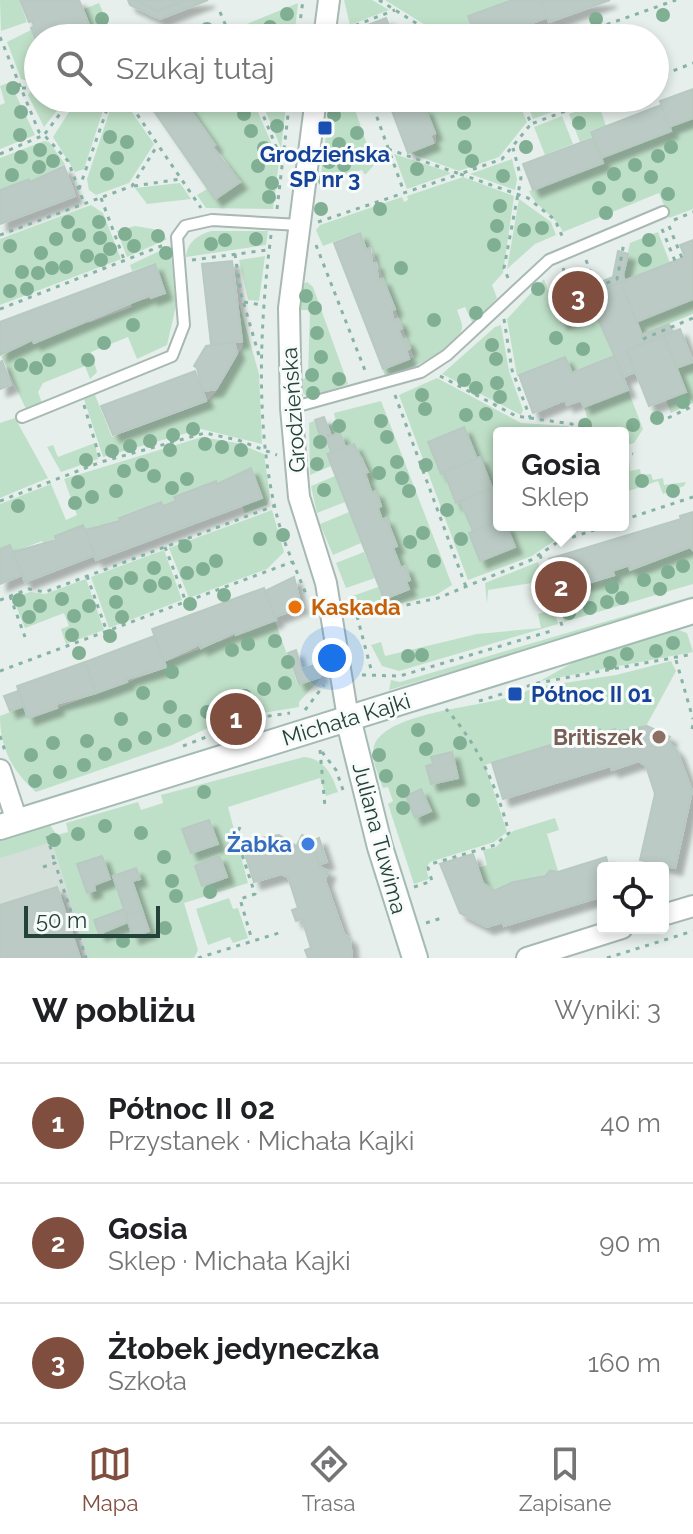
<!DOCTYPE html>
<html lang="pl">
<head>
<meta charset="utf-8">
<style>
  :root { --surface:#fff; --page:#f6f6f6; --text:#202124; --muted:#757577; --line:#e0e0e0; --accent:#7f4e3f }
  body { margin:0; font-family:Raleway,sans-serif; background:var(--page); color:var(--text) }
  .controls { position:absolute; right:24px; bottom:24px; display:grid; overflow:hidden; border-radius:8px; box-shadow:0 4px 12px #0003 }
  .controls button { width:72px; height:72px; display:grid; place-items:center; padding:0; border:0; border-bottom:2px solid var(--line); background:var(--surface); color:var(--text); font:40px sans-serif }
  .scale { position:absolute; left:24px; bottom:20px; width:136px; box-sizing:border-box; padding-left:8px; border:4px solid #24423a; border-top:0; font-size:22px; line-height:28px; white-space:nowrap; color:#24423a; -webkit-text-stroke:6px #f7fbf9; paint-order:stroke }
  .you { position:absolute; left:332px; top:658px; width:28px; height:28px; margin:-20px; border:6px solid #fff; border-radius:50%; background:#1a73e8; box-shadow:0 0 0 12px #1a73e833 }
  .badge { display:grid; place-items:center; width:52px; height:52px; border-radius:50%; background:var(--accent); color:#fff; font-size:26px; font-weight:700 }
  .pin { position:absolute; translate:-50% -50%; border:4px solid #fff; box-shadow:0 2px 8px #0006 }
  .popup { position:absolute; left:493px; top:427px; width:136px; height:104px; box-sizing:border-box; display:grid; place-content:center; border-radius:8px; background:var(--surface); filter:drop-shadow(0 2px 6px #0005); font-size:26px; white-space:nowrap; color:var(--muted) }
  .popup b { font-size:30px; color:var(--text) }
  .popup::after { content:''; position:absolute; left:50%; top:100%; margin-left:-16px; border:16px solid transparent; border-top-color:var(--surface) }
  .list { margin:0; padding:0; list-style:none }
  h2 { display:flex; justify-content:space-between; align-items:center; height:104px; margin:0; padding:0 32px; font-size:34px }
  h2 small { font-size:26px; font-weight:400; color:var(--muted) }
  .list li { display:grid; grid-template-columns:52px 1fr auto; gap:24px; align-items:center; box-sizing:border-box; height:120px; padding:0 32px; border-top:2px solid var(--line) }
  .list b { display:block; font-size:30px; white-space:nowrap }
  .list p { margin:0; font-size:26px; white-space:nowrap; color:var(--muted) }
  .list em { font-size:26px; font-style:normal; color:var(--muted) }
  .icon { flex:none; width:44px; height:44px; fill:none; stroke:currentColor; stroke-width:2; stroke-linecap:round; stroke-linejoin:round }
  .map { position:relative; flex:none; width:693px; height:958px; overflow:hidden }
  .search { position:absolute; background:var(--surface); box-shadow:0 4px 12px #0003; left:24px; right:24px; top:24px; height:88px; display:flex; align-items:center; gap:20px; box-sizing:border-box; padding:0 28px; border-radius:44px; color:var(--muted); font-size:30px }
  .sheet { height:464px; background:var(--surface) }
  nav { display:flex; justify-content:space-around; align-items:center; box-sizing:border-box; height:112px; border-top:2px solid var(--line); background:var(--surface); font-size:22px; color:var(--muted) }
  nav a { display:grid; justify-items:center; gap:4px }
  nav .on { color:var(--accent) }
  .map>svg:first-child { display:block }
  .built { fill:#d4dfda }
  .green { fill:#bfe0c8 }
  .building { fill:#bbcac4; stroke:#b8c9c2; stroke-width:2; filter:url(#shadow) }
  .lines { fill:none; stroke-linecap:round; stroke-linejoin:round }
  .lane-casing { stroke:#a8b8b2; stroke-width:14 }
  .street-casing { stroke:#a8b8b2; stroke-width:24 }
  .secondary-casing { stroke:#a4bbb3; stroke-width:28 }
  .path { stroke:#86b3a5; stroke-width:3; stroke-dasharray:4 6; stroke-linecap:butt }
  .lane { stroke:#fff; stroke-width:10 }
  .street { stroke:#fff; stroke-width:20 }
  .secondary { stroke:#fff; stroke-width:24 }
  .tree { fill:#80af93 }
  .transit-dot { fill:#1a4fb4; stroke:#f7fbf9; stroke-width:3 }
  .food-dot { fill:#e8710a; stroke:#f7fbf9; stroke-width:3 }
  .education-dot { fill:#8d6e63; stroke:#f7fbf9; stroke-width:3 }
  .shop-dot { fill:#3f7fe0; stroke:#f7fbf9; stroke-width:3 }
  .labels { text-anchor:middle; stroke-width:6; stroke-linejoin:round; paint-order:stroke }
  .transit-label { font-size:22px; font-weight:bold; fill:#164399; stroke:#f7fbf9 }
  .street-label { font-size:22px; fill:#24423a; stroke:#f7fbf9 }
  .food-label { font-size:22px; font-weight:bold; fill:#c56008; stroke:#f7fbf9; text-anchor:start }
  .education-label { font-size:22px; font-weight:bold; fill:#785e54; stroke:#f7fbf9; text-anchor:end }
  .shop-label { font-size:22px; font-weight:bold; fill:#366cbe; stroke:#f7fbf9; text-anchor:end }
</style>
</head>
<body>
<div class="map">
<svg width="693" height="958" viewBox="0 0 693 958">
  <defs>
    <filter id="shadow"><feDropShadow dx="7" dy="7" stdDeviation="2" flood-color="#0004"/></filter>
  </defs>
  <rect width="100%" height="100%" fill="#e6efeb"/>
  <polygon class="built" points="48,823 92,958 0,958 0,837"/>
  <g class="green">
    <polygon points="0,0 19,0 27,22 1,31"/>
    <polygon points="344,0 372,0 389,10 350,25"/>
    <polygon points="385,0 510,0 467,16 475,38 446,38"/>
    <polygon points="99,3 114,38 60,38 90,25 84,9"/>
    <polygon points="298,3 294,38 235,38 232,30"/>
    <polygon points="31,30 38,49 38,84 21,79 7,42"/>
    <polygon points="10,82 35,135 0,149 0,105 5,103 0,86"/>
    <polygon points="31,91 38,91 38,98 67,98 44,127 28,95"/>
    <polygon points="78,98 107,98 84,169 75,172 53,137"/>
    <polygon points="114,98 122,98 154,144 129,183 96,195 89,190 87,179"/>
    <polygon points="183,98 252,98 279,161 273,209 206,208 197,195 207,189 215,200 240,182"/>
    <polygon points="260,98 287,98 281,148"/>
    <polygon points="331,98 351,98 374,165 365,175 362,170 332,180 334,186 329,187 320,181"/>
    <polygon points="420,98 517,98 527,122 499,157 459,171 409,153 436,143 436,133"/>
    <polygon points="525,98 590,98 533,119"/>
    <polygon points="598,103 606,126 590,131 592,137 580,142 569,114"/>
    <polygon points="562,116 573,144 545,155 534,127"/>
    <path d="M693,119V209L669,218L659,193L563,232C555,214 537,210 529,191L603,164L602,158L671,132L670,127Z"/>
    <polygon points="44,141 49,142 65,164 31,181 29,178 0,189 0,158"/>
    <polygon points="394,154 449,172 450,174 407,189"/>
    <polygon points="512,159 517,179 515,190 470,174"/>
    <path d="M463,177L514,196L503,273L492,285L497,298L473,324L465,307L457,310C458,314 463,323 462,328C459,350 404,372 385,376L383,370L414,357L371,247L367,248L360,232L323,246L316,230L320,225L402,197L404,202L408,200L407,196Z"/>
    <polygon points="180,183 191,199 147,204 135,188"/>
    <polygon points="519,199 551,222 556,235 535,244 507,269"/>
    <polygon points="91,205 103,213 121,259 0,305 0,239"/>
    <polygon points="135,226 153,229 167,239 127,257 117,231"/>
    <path d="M211,231H268L266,245L186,257C187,242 198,235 211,231Z"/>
    <polygon points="658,232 670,263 625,281 623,275 630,243"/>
    <polygon points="170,246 176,306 167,345 137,359 128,337 91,352 97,372 90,379 85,366 43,383 38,392 42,403 26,409 1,356 32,340 34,344 88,320 89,323 132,307 131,303 166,294 155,263 132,271 130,265"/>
    <polygon points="265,256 259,301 248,300 239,260"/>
    <polygon points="544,279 559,322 594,309 613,357 572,373 565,357 517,376 507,319"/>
    <polygon points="307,282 313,287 348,384 308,398 299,389 300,380 308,377 310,310 300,310 301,285"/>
    <polygon points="693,299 693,314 641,335 636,322"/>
    <polygon points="238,300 259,374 262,444 201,429 103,457 84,399 95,395 112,437 206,402 216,392 243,346"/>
    <polygon points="501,325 509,371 523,410 521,415 442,374 495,327"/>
    <polygon points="693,362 693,403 671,413 666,400 685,392 676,368"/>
    <polygon points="437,378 521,423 568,426 576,433 499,433 499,525 598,525 558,538 532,556 468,580 399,395"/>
    <path d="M628,390L643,429L634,443L623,446V433C606,433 587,438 579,420L587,417L584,407Z"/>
    <polygon points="381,401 452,585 436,595 356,614 350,597 378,587 384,600 410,590 407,582 411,580 406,566 401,567 394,548 398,546 387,518 383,519 378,508 382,506 376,491 372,492 363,457 359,457 354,444 346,446 340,432 332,435 328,425 336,422 334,413"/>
    <polygon points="15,418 48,478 0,498 0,423"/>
    <polygon points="314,421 330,452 326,455 331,466 310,475 309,423"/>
    <polygon points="202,437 237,443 264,454 270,497 267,505 245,513 242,506 263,498 251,468 237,476 174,497 175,501 163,505 161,501 119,517 120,521 100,528 99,525 86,530 83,525 44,544 42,541 13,552 10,545 0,548 0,504 51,484 66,520 77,515 64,479"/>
    <polygon points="95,443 98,459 61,472 47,447 53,445 58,457"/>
    <polygon points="623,456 629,459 630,471 640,469 641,475 651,474 653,480 663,478 664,485 686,482 684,486 663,494 658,481 623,493"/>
    <polygon points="335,476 345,502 317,513 311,486"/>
    <polygon points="272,510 284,552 267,569 189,598 169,548"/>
    <polygon points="349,512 361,543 333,555 320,524"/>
    <polygon points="690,548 693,550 693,584 564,622 560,608 573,603 569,591 615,576 614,571 628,567 630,571"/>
    <polygon points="164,550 182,600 109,628 91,577"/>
    <polygon points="364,552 375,578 346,588 336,563"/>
    <polygon points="538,562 544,581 488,590 487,604 485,583"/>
    <polygon points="86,579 104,630 66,644 61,629 69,626 64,613 25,628 13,598 30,592 45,594"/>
    <polygon points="693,596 693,600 389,690 391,680 400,682"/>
    <polygon points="554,609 558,624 399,671 382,666 371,645 381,642 385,656 477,634 541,628 538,614"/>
    <path d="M275,621L298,685L321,678L299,702V707L245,716L243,711L172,745L36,792C12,771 0,748 0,716L23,707L28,719L166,668L165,662Z"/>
    <polygon points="673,628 687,633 693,652 540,681 583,657"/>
    <path d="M671,661L676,671L645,728L616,732L615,728L602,733L600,729L552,747L550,744L485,765L507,832L494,842L430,862L426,868L429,879L414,884L388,804L393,801L388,787L383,788C379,776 370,758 374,746C385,713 477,707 506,698L508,701L532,688L616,675Z"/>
    <path d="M304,757C325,759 332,775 338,792L326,796L320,778L228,807L248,883L184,903L198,950L194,958H89L52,842L0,858V839L49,824L57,835L68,832L66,823L138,802L141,810L163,803L161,795Z"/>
    <polygon points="555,818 559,830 547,834 558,871 550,869 543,876 513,881 494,891 483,883 478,868 487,865 483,850 496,847 513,831"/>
    <polygon points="229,898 233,909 238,908 248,938 233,943 230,937 208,945 196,909"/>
  </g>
  <g class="building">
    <polygon points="20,0 79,0 89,25 59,38 38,38 38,46 31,28 34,26 32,21 29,22"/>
    <polygon points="128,0 136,0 157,11 185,0 208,0 160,19 130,5"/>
    <polygon points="136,0 185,0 157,11"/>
    <polygon points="512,0 541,0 548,17 491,38 476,38 468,16"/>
    <polygon points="541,0 610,0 549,22"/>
    <polygon points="386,18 394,38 364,38 360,28"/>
    <polygon points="693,89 693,118 669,127 660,101"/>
    <polygon points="145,98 182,98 215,145 212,147 240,182 215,199"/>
    <polygon points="387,98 417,98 421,110 425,108 435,133 430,135 433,143 408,153"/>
    <polygon points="661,105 671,131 601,158 591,132"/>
    <polygon points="593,138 603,163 533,190 523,164"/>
    <polygon points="64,166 75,196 0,224 0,190 29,179 30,182"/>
    <polygon points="360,233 366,250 370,248 372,264 376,263 378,280 383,279 395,309 391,311 394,321 398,319 402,328 398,330 403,341 406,339 410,348 406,350 409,359 383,369 334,243"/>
    <polygon points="693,240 693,299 636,322 621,282 685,257 680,245"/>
    <polygon points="618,251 628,254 623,275 625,281 594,293 591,286 613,277"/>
    <polygon points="232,261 242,341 211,344 202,264"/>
    <polygon points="155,264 165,293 151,298 150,295 34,343 32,340 0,355 0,322"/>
    <polygon points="570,276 572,282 587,276 602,306 561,322 549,291 565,285 563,279"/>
    <polygon points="621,282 645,343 627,350 635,372 623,377 594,309 602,306 596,292"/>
    <polygon points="669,324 673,332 645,343 641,335"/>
    <polygon points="680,329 693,362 676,368 664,336"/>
    <polygon points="664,336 686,392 649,406 627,350"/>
    <polygon points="234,342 237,353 216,389 203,391 197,368 194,366 206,346"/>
    <polygon points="614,356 628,390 584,407 581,400 567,405 565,400 533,413 519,375 565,357 572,373"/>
    <polygon points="2,361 11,385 0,389 0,362"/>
    <polygon points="195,371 206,401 113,435 101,406"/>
    <polygon points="324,417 330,433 320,436 315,420"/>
    <polygon points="464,427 477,459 441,474 428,442"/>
    <polygon points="340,433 345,447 331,453 326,438"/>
    <polygon points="354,444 368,472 364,473 372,493 376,491 381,506 378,508 382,520 386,518 397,546 393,548 401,568 405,566 410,580 406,582 409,589 384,599 327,454"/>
    <polygon points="480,457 492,488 456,503 444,472"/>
    <polygon points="251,468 262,498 96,560 85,530 120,521 119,518 161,502 163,506 176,501 174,497 216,481 217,484"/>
    <polygon points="495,487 499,498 499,521 473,531 460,501"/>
    <polygon points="693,512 693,550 690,547 630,570 629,565 612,571 614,575 559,591 549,559 681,519 680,516"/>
    <polygon points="499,521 499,525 506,525 515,547 480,561 469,533"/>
    <polygon points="83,525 95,555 25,582 13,552 56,540 55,536"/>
    <polygon points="10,545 22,575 0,584 0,549"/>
    <polygon points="294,577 301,607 275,617 265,591"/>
    <polygon points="264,588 276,620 236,635 235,632 201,648 200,644 164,661 152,629"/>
    <polygon points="154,636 166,667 126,679 127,682 96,693 85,662"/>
    <polygon points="296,650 302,669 322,663 320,677 299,684 288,653"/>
    <polygon points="85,662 96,693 55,704 57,708 28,718 17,686"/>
    <polygon points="18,691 24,706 10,711 4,696"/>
    <polygon points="647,726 670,737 668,742 677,751 692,791 675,868 640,860 655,794 646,766 639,761 612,770 610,766 503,799 492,763 550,745 551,748 600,729 602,733 615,729 616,732"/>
    <polygon points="452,752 458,778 431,784 426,766 433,764 431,757"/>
    <polygon points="421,789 431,811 415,818 406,796"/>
    <polygon points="209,820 218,844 191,853 182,829"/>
    <polygon points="279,835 309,854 316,853 320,867 328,871 325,880 344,934 350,939 352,958 308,958 305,950 311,948 302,919 296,921 292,910 298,908 288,877 281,874 254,882 243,848 261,838"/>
    <polygon points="302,835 313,841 319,838 327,862 319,864 316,853 309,854 296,847"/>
    <polygon points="473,854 483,883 494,891 513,882 545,876 550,870 558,872 606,857 609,868 603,868 603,896 504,926 503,922 487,927 460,913 440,864"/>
    <polygon points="219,855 227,877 202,886 195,866"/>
    <polygon points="102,856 110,879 94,885 95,890 87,893 77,864"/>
    <polygon points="136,868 140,879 132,881 142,910 126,915 113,876"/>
    <polygon points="57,887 80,958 0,958 0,905"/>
    <polygon points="124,909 128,922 99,934 94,920"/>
    <polygon points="142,910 149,931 133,937 126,915"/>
  </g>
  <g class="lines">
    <g class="lane-casing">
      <g id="lane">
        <polyline points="291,408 421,372 447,355 549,260 663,212"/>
        <polyline points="22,417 172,356 184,325 177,237 185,226 212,220 300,225"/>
      </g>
    </g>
    <g class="street-casing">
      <g id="street">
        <polyline points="324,38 329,0"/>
        <polyline points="316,98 289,308 291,408 299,497 326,583 348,718"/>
        <polyline points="0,770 17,821"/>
        <polyline points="663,915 693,906"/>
        <polyline points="527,958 622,928"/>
      </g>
    </g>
    <g class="secondary-casing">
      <g id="secondary">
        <polyline points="348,718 380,847 415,958"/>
        <polyline points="0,827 693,611"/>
      </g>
    </g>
    <g class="path">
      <polyline points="379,0 440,38"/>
      <polyline points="220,12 231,38"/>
      <polyline points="125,28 129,38"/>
      <polyline points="346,29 395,10"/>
      <polyline points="0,37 39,132 44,135 72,98"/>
      <polyline points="298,38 303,0"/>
      <polyline points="569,38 676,0"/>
      <polyline points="655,78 693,63"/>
      <polyline points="22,88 38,88"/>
      <polyline points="126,98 201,208"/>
      <polyline points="256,98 280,156"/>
      <polyline points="370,98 404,192"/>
      <polyline points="521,98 531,124 600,98"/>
      <polyline points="388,149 460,174 502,159 531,124"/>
      <polyline points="0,154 44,135 68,161 84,203"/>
      <polyline points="134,186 181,179"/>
      <polyline points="79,189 111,98"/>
      <polyline points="101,198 125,262"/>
      <polyline points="277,209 290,98"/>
      <polyline points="674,220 693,212"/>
      <polyline points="318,222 460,174 528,198 555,220 563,238"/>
      <polyline points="669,226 682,258"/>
      <polyline points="662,229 675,261"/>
      <polyline points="0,235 132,186 157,146"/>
      <path d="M271,235C259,329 254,443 282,534C289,555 299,576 307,597"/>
      <polyline points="316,245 366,373"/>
      <polyline points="235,254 241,294 260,359"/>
      <polyline points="192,260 267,250"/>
      <polyline points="586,260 596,287 617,279 624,243"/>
      <polyline points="563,268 566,277"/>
      <polyline points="508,278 504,268 521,178 513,148"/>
      <polyline points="244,302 262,305"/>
      <polyline points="0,309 164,245"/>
      <polyline points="504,319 512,370 531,420"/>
      <polyline points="643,339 693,318"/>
      <polyline points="440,376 516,416 572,424 580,433"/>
      <polyline points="395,395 466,587"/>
      <polyline points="84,405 101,462"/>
      <polyline points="668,418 693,406"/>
      <polyline points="623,450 633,454"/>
      <polyline points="0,501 101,462 205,433 238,440 277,455"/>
      <polyline points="623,520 693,497"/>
      <polyline points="165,547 186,602"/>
      <polyline points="540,555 563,629"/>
      <polyline points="87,576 107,632"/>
      <polyline points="10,596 25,637"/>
      <polyline points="0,600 29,589 45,592 274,506"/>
      <polyline points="351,609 357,616 438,598 531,560 558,542 609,525"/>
      <polyline points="357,616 372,673"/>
      <polyline points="676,660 693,719"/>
      <polyline points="0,671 292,562"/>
      <polyline points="362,675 400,676 551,631"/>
      <polyline points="479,701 538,683 693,654"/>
      <polyline points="305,710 324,685"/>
      <polyline points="692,729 693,725"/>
      <polyline points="0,736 5,751"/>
      <polyline points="183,746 255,718 290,713"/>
      <polyline points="320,750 325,807"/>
      <polyline points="322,752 336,770 343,790"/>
      <polyline points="240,827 236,836 255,894 240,899 252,940"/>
      <polyline points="47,836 55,863"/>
      <polyline points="43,867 55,863 86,958"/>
      <path d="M414,887L432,881L428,868L431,864L495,845L509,833C497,787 478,744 446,709"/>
      <polyline points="426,923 445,917"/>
      <polyline points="198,958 282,932"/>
      <polyline points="607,958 693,931"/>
    </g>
    <use href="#lane" class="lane"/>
    <use href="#street" class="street"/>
    <use href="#secondary" class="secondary"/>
  </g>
  <g class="tree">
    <circle cx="287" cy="14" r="7"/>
    <circle cx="663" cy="15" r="7"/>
    <circle cx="102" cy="19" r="7"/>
    <circle cx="596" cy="19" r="7"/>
    <circle cx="270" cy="27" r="7"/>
    <circle cx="207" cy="29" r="7"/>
    <circle cx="13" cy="88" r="7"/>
    <circle cx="21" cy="112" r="7"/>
    <circle cx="244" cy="114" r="7"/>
    <circle cx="334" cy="115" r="7"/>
    <circle cx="464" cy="123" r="7"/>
    <circle cx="579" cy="123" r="7"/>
    <circle cx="277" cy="126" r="7"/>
    <circle cx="251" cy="131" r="7"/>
    <circle cx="357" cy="133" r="7"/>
    <circle cx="20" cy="135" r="7"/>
    <circle cx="110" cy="137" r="7"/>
    <circle cx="127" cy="142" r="7"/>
    <circle cx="339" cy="144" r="7"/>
    <circle cx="465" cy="147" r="7"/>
    <circle cx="526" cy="147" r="7"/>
    <circle cx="671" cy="147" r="7"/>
    <circle cx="264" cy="148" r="7"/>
    <circle cx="40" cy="150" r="7"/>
    <circle cx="658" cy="156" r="7"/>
    <circle cx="21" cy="157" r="7"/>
    <circle cx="364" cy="157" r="7"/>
    <circle cx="117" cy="158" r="7"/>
    <circle cx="53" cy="161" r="7"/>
    <circle cx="472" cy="161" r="7"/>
    <circle cx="329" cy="162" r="7"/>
    <circle cx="344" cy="165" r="7"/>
    <circle cx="635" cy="165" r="7"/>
    <circle cx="258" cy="166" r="7"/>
    <circle cx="39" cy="167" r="7"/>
    <circle cx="417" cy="169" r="7"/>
    <circle cx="107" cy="174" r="7"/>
    <circle cx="614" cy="174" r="7"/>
    <circle cx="12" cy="175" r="7"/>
    <circle cx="503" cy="176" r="7"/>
    <circle cx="651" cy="177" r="7"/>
    <circle cx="325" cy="180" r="7"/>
    <circle cx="272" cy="183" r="7"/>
    <circle cx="599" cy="188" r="7"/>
    <circle cx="668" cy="194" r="7"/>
    <circle cx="629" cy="195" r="7"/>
    <circle cx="269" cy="197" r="7"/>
    <circle cx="500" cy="206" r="7"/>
    <circle cx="321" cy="209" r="7"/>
    <circle cx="380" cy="209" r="7"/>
    <circle cx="606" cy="213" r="7"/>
    <circle cx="68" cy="222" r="7"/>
    <circle cx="99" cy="222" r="7"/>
    <circle cx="497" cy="226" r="7"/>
    <circle cx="542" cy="228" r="7"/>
    <circle cx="524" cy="230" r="7"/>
    <circle cx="125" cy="234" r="7"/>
    <circle cx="79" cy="235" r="7"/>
    <circle cx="158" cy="236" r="7"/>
    <circle cx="100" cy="238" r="7"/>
    <circle cx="56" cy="239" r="7"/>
    <circle cx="256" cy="239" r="7"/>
    <circle cx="225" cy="240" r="7"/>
    <circle cx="649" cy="240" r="7"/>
    <circle cx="211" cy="244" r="7"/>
    <circle cx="494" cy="245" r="7"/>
    <circle cx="10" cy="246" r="7"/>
    <circle cx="134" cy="246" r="7"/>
    <circle cx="110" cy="249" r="7"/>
    <circle cx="41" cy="253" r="7"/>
    <circle cx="166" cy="253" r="7"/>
    <circle cx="87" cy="256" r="7"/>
    <circle cx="101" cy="260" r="7"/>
    <circle cx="645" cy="260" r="7"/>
    <circle cx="66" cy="267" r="7"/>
    <circle cx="52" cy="268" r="7"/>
    <circle cx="401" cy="268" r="7"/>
    <circle cx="22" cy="272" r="7"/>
    <circle cx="38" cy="273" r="7"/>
    <circle cx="27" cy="289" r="7"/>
    <circle cx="538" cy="289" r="7"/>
    <circle cx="10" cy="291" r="7"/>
    <circle cx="306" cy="296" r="7"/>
    <circle cx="315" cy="308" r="7"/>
    <circle cx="476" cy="313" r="7"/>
    <circle cx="434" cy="320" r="7"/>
    <circle cx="133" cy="325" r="7"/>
    <circle cx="317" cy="333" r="7"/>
    <circle cx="556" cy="338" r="7"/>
    <circle cx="104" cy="343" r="7"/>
    <circle cx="492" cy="345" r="7"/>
    <circle cx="583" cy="349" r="7"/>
    <circle cx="321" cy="357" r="7"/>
    <circle cx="496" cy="359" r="7"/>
    <circle cx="49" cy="360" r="7"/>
    <circle cx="88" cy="360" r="7"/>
    <circle cx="21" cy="365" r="7"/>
    <circle cx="36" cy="368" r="7"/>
    <circle cx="312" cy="375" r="7"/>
    <circle cx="339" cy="379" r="7"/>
    <circle cx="464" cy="380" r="7"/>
    <circle cx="497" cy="383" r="7"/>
    <circle cx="476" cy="388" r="7"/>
    <circle cx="313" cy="393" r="7"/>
    <circle cx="422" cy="395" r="7"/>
    <circle cx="500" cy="397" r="7"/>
    <circle cx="683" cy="402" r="7"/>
    <circle cx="425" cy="409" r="7"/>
    <circle cx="486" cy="414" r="7"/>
    <circle cx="466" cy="415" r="7"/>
    <circle cx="657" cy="418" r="7"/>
    <circle cx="381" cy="421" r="7"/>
    <circle cx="585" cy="425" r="7"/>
    <circle cx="633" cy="425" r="7"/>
    <circle cx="339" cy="426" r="7"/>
    <circle cx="193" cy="429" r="7"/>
    <circle cx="173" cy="435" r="7"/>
    <circle cx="387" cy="437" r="7"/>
    <circle cx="150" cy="441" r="7"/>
    <circle cx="320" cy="442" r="7"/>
    <circle cx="205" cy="444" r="7"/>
    <circle cx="130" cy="446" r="7"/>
    <circle cx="222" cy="447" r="7"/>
    <circle cx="170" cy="450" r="7"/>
    <circle cx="241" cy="450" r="7"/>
    <circle cx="112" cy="451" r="7"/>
    <circle cx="86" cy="460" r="7"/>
    <circle cx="397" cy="462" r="7"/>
    <circle cx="317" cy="464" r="7"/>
    <circle cx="142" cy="465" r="7"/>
    <circle cx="426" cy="465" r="7"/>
    <circle cx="124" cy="471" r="7"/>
    <circle cx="379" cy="473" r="7"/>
    <circle cx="154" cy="476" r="7"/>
    <circle cx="402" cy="478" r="7"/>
    <circle cx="187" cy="479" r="7"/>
    <circle cx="642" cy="481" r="7"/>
    <circle cx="78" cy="482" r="7"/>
    <circle cx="172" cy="488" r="7"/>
    <circle cx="324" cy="490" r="7"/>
    <circle cx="116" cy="491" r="7"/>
    <circle cx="409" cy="491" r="7"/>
    <circle cx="673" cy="491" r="7"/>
    <circle cx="92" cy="497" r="7"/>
    <circle cx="75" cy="503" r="7"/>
    <circle cx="18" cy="506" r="7"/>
    <circle cx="447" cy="510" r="7"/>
    <circle cx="423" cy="533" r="7"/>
    <circle cx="283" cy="535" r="7"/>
    <circle cx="260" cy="539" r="7"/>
    <circle cx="461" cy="539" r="7"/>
    <circle cx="410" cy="542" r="7"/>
    <circle cx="185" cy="546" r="7"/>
    <circle cx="216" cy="561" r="7"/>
    <circle cx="434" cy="561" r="7"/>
    <circle cx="683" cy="566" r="7"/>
    <circle cx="154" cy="568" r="7"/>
    <circle cx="203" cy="569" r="7"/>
    <circle cx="668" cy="572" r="7"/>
    <circle cx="187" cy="573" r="7"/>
    <circle cx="131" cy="578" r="7"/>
    <circle cx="644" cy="580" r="7"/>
    <circle cx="116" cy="583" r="7"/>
    <circle cx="165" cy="583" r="7"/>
    <circle cx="150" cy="586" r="7"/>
    <circle cx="612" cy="587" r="7"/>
    <circle cx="660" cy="589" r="7"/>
    <circle cx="224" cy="595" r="7"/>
    <circle cx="622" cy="598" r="7"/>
    <circle cx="62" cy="599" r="7"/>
    <circle cx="19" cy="600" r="7"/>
    <circle cx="116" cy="602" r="7"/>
    <circle cx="607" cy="602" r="7"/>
    <circle cx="190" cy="604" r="7"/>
    <circle cx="40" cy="606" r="7"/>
    <circle cx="89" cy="606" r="7"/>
    <circle cx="590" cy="608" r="7"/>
    <circle cx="569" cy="613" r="7"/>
    <circle cx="74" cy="616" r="7"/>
    <circle cx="29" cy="617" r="7"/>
    <circle cx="122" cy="617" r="7"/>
    <circle cx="72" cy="635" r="7"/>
    <circle cx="110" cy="636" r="7"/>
    <circle cx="275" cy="641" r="7"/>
    <circle cx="673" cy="643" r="7"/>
    <circle cx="248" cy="644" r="7"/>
    <circle cx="232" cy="650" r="7"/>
    <circle cx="656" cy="651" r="7"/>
    <circle cx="79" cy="653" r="7"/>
    <circle cx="627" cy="654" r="7"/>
    <circle cx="422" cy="655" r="7"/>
    <circle cx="408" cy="656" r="7"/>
    <circle cx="288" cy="662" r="7"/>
    <circle cx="610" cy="663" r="7"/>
    <circle cx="172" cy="672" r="7"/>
    <circle cx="285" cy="683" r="7"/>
    <circle cx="264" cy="689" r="7"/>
    <circle cx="143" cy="693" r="7"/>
    <circle cx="245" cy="696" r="7"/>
    <circle cx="223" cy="702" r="7"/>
    <circle cx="170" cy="707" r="7"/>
    <circle cx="207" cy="712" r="7"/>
    <circle cx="121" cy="719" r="7"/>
    <circle cx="185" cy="721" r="7"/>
    <circle cx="164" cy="730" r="7"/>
    <circle cx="418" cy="730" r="7"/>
    <circle cx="145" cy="738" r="7"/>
    <circle cx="87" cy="741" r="7"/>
    <circle cx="53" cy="743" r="7"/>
    <circle cx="460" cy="743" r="7"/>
    <circle cx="125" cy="745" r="7"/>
    <circle cx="426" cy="749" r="7"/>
    <circle cx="105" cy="754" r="7"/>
    <circle cx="31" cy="755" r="7"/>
    <circle cx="379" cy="755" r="7"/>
    <circle cx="84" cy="765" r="7"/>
    <circle cx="60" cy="772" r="7"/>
    <circle cx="386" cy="776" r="7"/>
    <circle cx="35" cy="781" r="7"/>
    <circle cx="403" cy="791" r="7"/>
    <circle cx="204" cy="792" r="7"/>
    <circle cx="473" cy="800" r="7"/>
    <circle cx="403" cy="808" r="7"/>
    <circle cx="105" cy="826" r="7"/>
    <circle cx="141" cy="833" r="7"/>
    <circle cx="78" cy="834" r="7"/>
    <circle cx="54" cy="840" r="7"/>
    <circle cx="164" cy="857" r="7"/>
    <circle cx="172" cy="881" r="7"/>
    <circle cx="210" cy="892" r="7"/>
    <circle cx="176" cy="896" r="7"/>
    <circle cx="165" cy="928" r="7"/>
    <circle cx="123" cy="941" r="7"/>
  </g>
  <g class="transit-dot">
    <rect x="317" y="120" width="16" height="16" rx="4"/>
    <rect x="507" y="686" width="16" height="16" rx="4"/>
  </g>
  <circle class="food-dot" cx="295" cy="607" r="8"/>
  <circle class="education-dot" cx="659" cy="737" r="8"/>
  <circle class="shop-dot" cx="308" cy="844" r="8"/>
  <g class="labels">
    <g class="transit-label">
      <text x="325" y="162">Grodzieńska<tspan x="325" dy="25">SP nr 3</tspan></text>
      <text x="531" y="702" text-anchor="start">Północ II 01</text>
    </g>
    <g class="street-label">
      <text transform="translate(293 410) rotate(-94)" y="8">Grodzieńska</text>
      <text transform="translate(346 719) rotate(-17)" y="8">Michała Kajki</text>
      <text transform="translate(380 838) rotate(75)" y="8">Juliana Tuwima</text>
    </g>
    <g class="food-label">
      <text x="311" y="615">Kaskada</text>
    </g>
    <g class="education-label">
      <text x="643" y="745">Britiszek</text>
    </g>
    <g class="shop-label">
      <text x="292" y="852">Żabka</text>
    </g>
  </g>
</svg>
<div class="controls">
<button><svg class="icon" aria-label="locate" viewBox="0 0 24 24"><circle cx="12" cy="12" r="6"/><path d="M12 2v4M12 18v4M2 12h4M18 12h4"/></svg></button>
</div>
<div class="scale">50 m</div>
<div class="you"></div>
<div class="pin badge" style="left:236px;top:719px">1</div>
<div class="pin badge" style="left:561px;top:587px">2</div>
<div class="popup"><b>Gosia</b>Sklep</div>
<div class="pin badge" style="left:578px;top:297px">3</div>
<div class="search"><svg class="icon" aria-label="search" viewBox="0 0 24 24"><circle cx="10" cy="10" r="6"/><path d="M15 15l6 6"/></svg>Szukaj tutaj</div>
</div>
<section class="sheet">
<h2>W pobliżu<small>Wyniki: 3</small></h2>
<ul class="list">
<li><span class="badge">1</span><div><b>Północ II 02</b><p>Przystanek · Michała Kajki</p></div><em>40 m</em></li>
<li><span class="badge">2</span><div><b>Gosia</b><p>Sklep · Michała Kajki</p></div><em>90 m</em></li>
<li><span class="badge">3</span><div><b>Żłobek jedyneczka</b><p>Szkoła</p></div><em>160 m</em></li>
</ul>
</section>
<nav>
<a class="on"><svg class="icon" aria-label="map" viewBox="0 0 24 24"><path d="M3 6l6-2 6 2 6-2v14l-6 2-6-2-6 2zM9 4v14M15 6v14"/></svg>Mapa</a>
<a><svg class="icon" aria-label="directions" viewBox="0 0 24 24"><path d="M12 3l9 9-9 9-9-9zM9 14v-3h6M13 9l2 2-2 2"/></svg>Trasa</a>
<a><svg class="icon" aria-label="saved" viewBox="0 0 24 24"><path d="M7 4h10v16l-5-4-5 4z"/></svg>Zapisane</a>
</nav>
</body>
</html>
